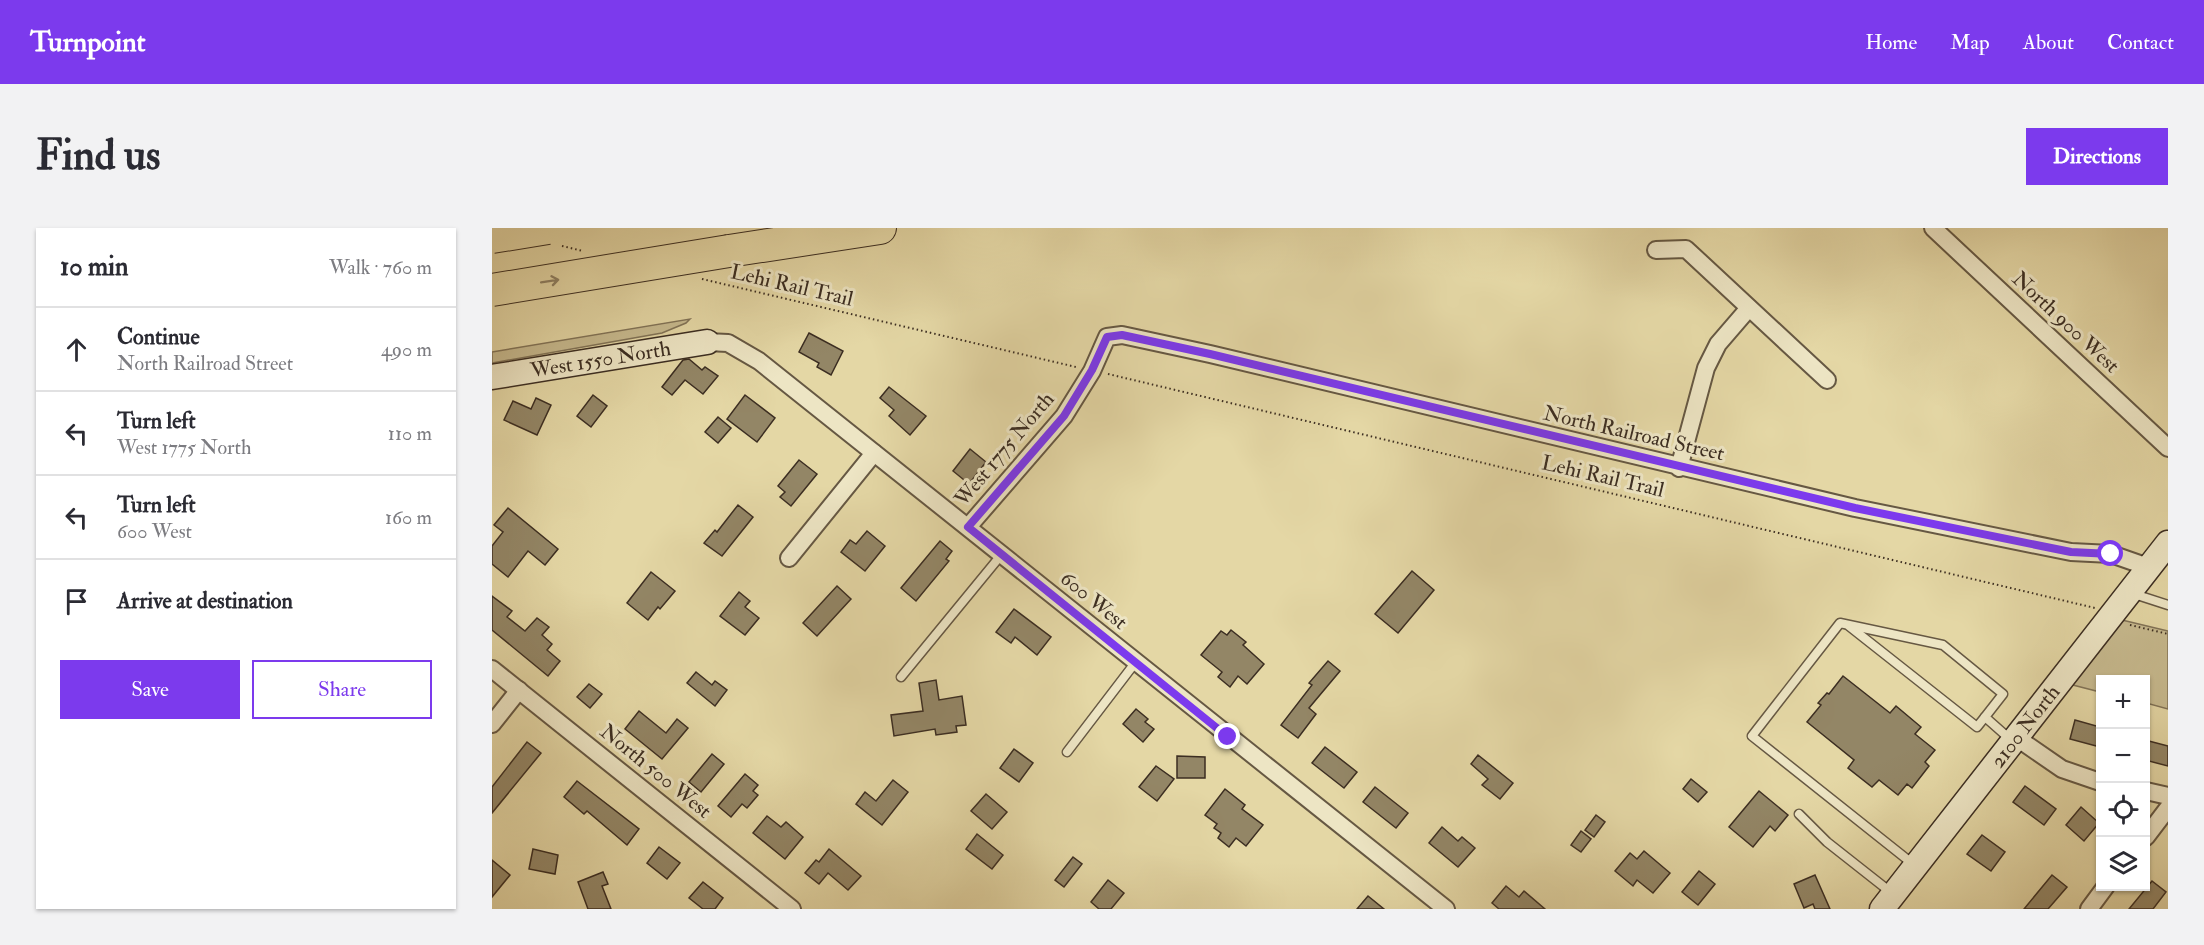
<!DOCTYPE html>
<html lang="en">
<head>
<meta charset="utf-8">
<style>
  :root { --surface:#fff; --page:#f2f2f3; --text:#2b2b33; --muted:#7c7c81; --line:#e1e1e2; --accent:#7c3aed }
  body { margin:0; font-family:"IM FELL Double Pica",serif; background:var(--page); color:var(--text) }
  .controls { position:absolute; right:18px; bottom:18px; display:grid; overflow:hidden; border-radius:0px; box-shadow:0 2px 4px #0004 }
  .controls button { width:54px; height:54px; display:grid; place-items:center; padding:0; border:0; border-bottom:2px solid var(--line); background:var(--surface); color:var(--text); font:30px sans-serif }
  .stop { position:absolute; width:18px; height:18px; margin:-14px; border:4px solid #7c3aed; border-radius:50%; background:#fff }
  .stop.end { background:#7c3aed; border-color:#fff; box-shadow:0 2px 6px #0008 }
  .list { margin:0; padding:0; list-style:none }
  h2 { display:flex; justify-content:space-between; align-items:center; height:78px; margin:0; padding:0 24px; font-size:26px }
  h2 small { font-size:20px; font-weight:400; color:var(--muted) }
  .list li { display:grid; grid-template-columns:39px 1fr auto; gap:18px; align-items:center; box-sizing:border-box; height:84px; padding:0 24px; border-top:2px solid var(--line) }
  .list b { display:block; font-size:22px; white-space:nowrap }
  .list p { margin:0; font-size:20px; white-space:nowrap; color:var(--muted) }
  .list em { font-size:20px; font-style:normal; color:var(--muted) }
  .actions { display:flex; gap:12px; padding:18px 24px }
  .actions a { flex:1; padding:14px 0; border:2px solid var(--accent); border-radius:0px; text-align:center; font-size:21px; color:var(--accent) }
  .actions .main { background:var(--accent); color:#fff }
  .icon { flex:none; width:33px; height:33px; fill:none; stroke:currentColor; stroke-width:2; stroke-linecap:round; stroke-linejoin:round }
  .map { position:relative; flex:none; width:1676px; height:681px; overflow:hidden; border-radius:0px }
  header { display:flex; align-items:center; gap:36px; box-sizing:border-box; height:84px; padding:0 30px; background:var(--accent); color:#fff }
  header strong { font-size:28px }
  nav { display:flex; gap:33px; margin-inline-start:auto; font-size:21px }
  .intro { display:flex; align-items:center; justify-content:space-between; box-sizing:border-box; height:144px; padding:0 36px }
  h1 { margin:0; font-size:42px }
  .button { padding:15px 27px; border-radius:0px; background:var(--accent); color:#fff; font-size:21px; font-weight:700 }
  main { display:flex; gap:36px; padding:0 36px }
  aside { flex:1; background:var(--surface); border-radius:0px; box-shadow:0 2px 4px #0004 }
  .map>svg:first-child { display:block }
  .green { fill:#c7ba8f; stroke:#827458; stroke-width:1.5 }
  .building { fill:#938666; stroke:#3c2e22; stroke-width:1.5 }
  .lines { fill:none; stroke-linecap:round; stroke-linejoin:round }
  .lane-casing { stroke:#665843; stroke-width:11 }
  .street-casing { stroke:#665843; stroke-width:20 }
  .secondary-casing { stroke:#3c2e22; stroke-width:27 }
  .highway-casing { stroke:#3c2e22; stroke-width:34 }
  .path { stroke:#3c2e22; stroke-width:2; stroke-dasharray:1.5 3; stroke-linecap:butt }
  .lane { stroke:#ede5c4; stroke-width:8 }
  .street { stroke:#ede5c4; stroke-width:16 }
  .secondary { stroke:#ede5c4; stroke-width:24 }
  .highway { stroke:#e4d7a5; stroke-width:32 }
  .highway-bridge-casing { stroke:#3c2e22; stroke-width:34; stroke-linecap:butt }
  .highway-bridge { stroke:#e4d7a5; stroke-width:32 }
  .oneway { stroke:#908264 }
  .route { stroke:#7c3aed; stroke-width:8 }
  .labels { text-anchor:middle; stroke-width:6; stroke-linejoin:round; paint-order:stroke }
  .street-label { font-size:21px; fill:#3c2e22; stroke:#ede5c4 }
</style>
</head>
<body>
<header>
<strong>Turnpoint</strong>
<nav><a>Home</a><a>Map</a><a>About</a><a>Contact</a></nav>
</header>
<div class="intro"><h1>Find us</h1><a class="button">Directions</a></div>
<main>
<aside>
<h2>10 min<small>Walk · 760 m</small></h2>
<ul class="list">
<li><svg class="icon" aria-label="ahead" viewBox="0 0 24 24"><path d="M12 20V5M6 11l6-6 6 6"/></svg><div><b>Continue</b><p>North Railroad Street</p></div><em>490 m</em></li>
<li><svg class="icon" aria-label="left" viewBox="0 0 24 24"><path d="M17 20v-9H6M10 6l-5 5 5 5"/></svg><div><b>Turn left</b><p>West 1775 North</p></div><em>110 m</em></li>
<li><svg class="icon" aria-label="left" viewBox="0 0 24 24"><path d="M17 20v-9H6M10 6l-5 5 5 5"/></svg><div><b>Turn left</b><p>600 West</p></div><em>160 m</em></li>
<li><svg class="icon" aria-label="arrive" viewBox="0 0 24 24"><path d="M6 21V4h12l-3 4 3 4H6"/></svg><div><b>Arrive at destination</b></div></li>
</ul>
<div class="actions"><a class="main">Save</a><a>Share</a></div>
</aside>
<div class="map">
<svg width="1676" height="681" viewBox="0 0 1676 681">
  <rect width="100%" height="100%" fill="#e4d7a5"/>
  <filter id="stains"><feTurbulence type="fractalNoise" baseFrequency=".00333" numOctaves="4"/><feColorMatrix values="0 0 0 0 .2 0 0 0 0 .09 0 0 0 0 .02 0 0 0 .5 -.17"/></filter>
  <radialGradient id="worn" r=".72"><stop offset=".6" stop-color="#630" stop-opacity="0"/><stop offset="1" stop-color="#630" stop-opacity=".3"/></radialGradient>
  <g class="green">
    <polygon points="198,91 194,95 170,105 0,135 0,124"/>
    <polygon points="1630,392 1676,403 1676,481 1654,475 1654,452 1608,452 1608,464 1577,456"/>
  </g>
  <g class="building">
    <polygon points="317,105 351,123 339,147 325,139 327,135 307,124"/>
    <polygon points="197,131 210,142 213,139 226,148 211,166 193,152 180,167 170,159 191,132"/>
    <polygon points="397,159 434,188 418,207 397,188 402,182 388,170"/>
    <polygon points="101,167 115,178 99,199 85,188"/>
    <polygon points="253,167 283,190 265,214 235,191"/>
    <polygon points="44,170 59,177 45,207 12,192 21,173 39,181"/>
    <polygon points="226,189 239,200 226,215 213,204"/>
    <polygon points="478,221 494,234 477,256 461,243"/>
    <polygon points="307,232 325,246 299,278 288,269 293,264 286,258"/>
    <polygon points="246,277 261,289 230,328 212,315 223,302 225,304"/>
    <polygon points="16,280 66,321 53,337 36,323 16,349 0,336 0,318 11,304 2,297"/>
    <polygon points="375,303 393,318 373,343 349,324 358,312 364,316"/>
    <polygon points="448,313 460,323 454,331 457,333 424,373 409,360"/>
    <polygon points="920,343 942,362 906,405 883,386"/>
    <polygon points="159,344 183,363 168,381 166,379 156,392 135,375"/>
    <polygon points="345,358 359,371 325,408 311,395"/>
    <polygon points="247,364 258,373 253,379 267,390 253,407 228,388"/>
    <polygon points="0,368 20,383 15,389 33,403 45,390 57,399 50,407 60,416 55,422 68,433 56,448 0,402"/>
    <polygon points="522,381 559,409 545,427 523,409 519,415 504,404"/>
    <polygon points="739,402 754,414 751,417 772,436 755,456 746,448 738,459 726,449 730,444 709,427 729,403 735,407"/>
    <polygon points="836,433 848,443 817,480 824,486 806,510 789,497 820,457 817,455"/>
    <polygon points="204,444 220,457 223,453 235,462 223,478 195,455"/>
    <polygon points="1351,448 1398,485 1404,478 1429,499 1423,506 1443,522 1433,534 1437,538 1420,560 1415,556 1406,567 1387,552 1380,559 1356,540 1362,532 1315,494 1329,477 1326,475 1335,465 1337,466"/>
    <polygon points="444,452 447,472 470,468 474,497 464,498 465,504 444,507 443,501 402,508 399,487 431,483 427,455"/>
    <polygon points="97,456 110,466 98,480 85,469"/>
    <polygon points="644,481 656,491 653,494 662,501 651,514 631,496"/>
    <polygon points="147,483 174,505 185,491 196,500 170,531 133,501"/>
    <polygon points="1583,492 1608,499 1608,519 1578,511"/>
    <polygon points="1653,512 1676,518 1676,538 1653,532"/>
    <polygon points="35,514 49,525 0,585 0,559"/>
    <polygon points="833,519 865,544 852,560 820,535"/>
    <polygon points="522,521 541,535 527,554 508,540"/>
    <polygon points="220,526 232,536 209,564 197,554"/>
    <polygon points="986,527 1021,555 1008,571 990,557 996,551 979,536"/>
    <polygon points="685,528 713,529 713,550 685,550"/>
    <polygon points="664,538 682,551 665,573 647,559"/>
    <polygon points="253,546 266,557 261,563 266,567 255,580 250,576 239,589 226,578"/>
    <polygon points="1199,551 1215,564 1206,574 1191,561"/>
    <polygon points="401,552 416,564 390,597 364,576 373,564 384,573"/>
    <polygon points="85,553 147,601 135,617 95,583 92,586 72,569"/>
    <polygon points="1533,558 1564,581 1552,597 1521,574"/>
    <polygon points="883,559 916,585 904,600 871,574"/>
    <polygon points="733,561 753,577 750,581 771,597 754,618 744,610 737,619 726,610 729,605 722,600 725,596 713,587"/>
    <polygon points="1267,563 1296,587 1283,603 1278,598 1261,619 1237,599"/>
    <polygon points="494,566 515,584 500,601 479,583"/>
    <polygon points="1589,579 1607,595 1592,613 1574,597"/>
    <polygon points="1104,587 1113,594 1102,609 1093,602"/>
    <polygon points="275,588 289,599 294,594 311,609 293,631 261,605"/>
    <polygon points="950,599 966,613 970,609 983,620 966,639 937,615"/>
    <polygon points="1089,603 1099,611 1089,624 1079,617"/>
    <polygon points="485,606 511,627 500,641 474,621"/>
    <polygon points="1490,607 1513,624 1499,643 1475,626"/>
    <polygon points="167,619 188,635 175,651 155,635"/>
    <polygon points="41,621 66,627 63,646 37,641"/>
    <polygon points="337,621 369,648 356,662 336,645 327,656 313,645 324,632 327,634"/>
    <polygon points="1152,623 1178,645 1161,665 1145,652 1141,658 1123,643 1138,625 1145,631"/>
    <polygon points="581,629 590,636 572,659 563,652"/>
    <polygon points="0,632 18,647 0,669"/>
    <polygon points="1207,643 1223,656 1206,677 1190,664"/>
    <polygon points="111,644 116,656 110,658 119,681 96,681 86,654"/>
    <polygon points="1323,647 1338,681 1323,681 1321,676 1312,680 1302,656"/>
    <polygon points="1560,647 1575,659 1556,681 1532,681"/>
    <polygon points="616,652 632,665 619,681 607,681 599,674"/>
    <polygon points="1660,653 1674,664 1661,681 1637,681"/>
    <polygon points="211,654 231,670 223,681 211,681 197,670"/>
    <polygon points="1014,658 1027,669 1032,663 1053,681 1007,681 1000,675"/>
    <polygon points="876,668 892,681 865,681"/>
  </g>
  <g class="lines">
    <g class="lane-casing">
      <g id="lane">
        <polyline points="1639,365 1676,377"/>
        <polyline points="1357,398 1485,499 1493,489"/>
        <polyline points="409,449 510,326"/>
        <polyline points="575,524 643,435"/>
        <polyline points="1307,586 1335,614 1401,666"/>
        <polyline points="1421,636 1260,508 1348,395 1451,417 1511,466 1493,489 1519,512"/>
      </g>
    </g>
    <g class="street-casing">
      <g id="street">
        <polyline points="1441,0 1676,220"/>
        <polyline points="1164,22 1194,21 1335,152"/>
        <polyline points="215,114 236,115 267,133 954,681"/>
        <polyline points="1187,240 1214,140 1226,116 1257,80"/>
        <polyline points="476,299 572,188 600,143 615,109 630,107 718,126 1363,280 1579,324 1619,326 1659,340"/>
        <polyline points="297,330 382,225"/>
        <polyline points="0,441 300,681"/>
        <polyline points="0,496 27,462"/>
        <polyline points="1525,510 1570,541 1608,554"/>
        <polyline points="1654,563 1676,568"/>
        <polyline points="1654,609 1676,580"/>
        <polyline points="1597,681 1614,658"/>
      </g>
    </g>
    <g class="secondary-casing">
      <g id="secondary">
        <path id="s1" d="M0,149L215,114"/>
        <path id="s2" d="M1390,681L1676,315"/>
      </g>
    </g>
    <g class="highway-casing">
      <polyline id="highway" points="237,23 388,0"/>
    </g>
    <g class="path">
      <polyline points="70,18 91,23"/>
      <polyline points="210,51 584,139"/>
      <polyline points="616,146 1603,380"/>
      <polyline points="1638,397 1676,406"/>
    </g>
    <use href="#lane" class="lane"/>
    <use href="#street" class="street"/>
    <use href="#secondary" class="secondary"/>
    <use href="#highway" class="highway"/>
    <g class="highway-bridge-casing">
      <g id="highway-bridge">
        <polyline points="0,9 56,0"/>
        <polyline points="0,62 237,23"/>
      </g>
    </g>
    <use href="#highway-bridge" class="highway-bridge"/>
  </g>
  <defs><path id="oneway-shaft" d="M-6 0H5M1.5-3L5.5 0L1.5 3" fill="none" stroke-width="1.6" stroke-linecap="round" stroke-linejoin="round" transform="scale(1.5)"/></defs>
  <use class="oneway" href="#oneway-shaft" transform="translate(58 53) rotate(-9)"/>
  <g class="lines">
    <polyline class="route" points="736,509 476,299 572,188 600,142 615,109 630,107 718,126 1363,280 1579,324 1619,326"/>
  </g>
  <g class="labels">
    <g class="street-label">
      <text transform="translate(300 57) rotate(13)" y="7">Lehi Rail Trail</text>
      <text transform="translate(1574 94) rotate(43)" y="7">North 900 West</text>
      <text dy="7" stroke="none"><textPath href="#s1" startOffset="110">West 1550 North</textPath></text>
      <text transform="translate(1142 205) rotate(13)" y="7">North Railroad Street</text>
      <text transform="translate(512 221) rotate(-50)" y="7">West 1775 North</text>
      <text transform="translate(1111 248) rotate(13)" y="7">Lehi Rail Trail</text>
      <text transform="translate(602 372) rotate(39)" y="7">600 West</text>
      <text dy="7" stroke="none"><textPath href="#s2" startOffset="232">2100 North</textPath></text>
      <text transform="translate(164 543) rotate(39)" y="7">North 500 West</text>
    </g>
  </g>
  <rect width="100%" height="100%" filter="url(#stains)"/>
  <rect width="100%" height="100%" fill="url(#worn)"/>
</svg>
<div class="controls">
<button>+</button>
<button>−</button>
<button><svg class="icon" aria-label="locate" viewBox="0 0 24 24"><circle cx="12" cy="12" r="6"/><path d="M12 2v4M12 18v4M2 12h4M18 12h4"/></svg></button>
<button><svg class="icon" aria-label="layers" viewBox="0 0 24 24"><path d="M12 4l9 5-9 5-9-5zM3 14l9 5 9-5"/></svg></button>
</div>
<div class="stop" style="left:1619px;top:326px"></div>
<div class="stop end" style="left:736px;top:509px"></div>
</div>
</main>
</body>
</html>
